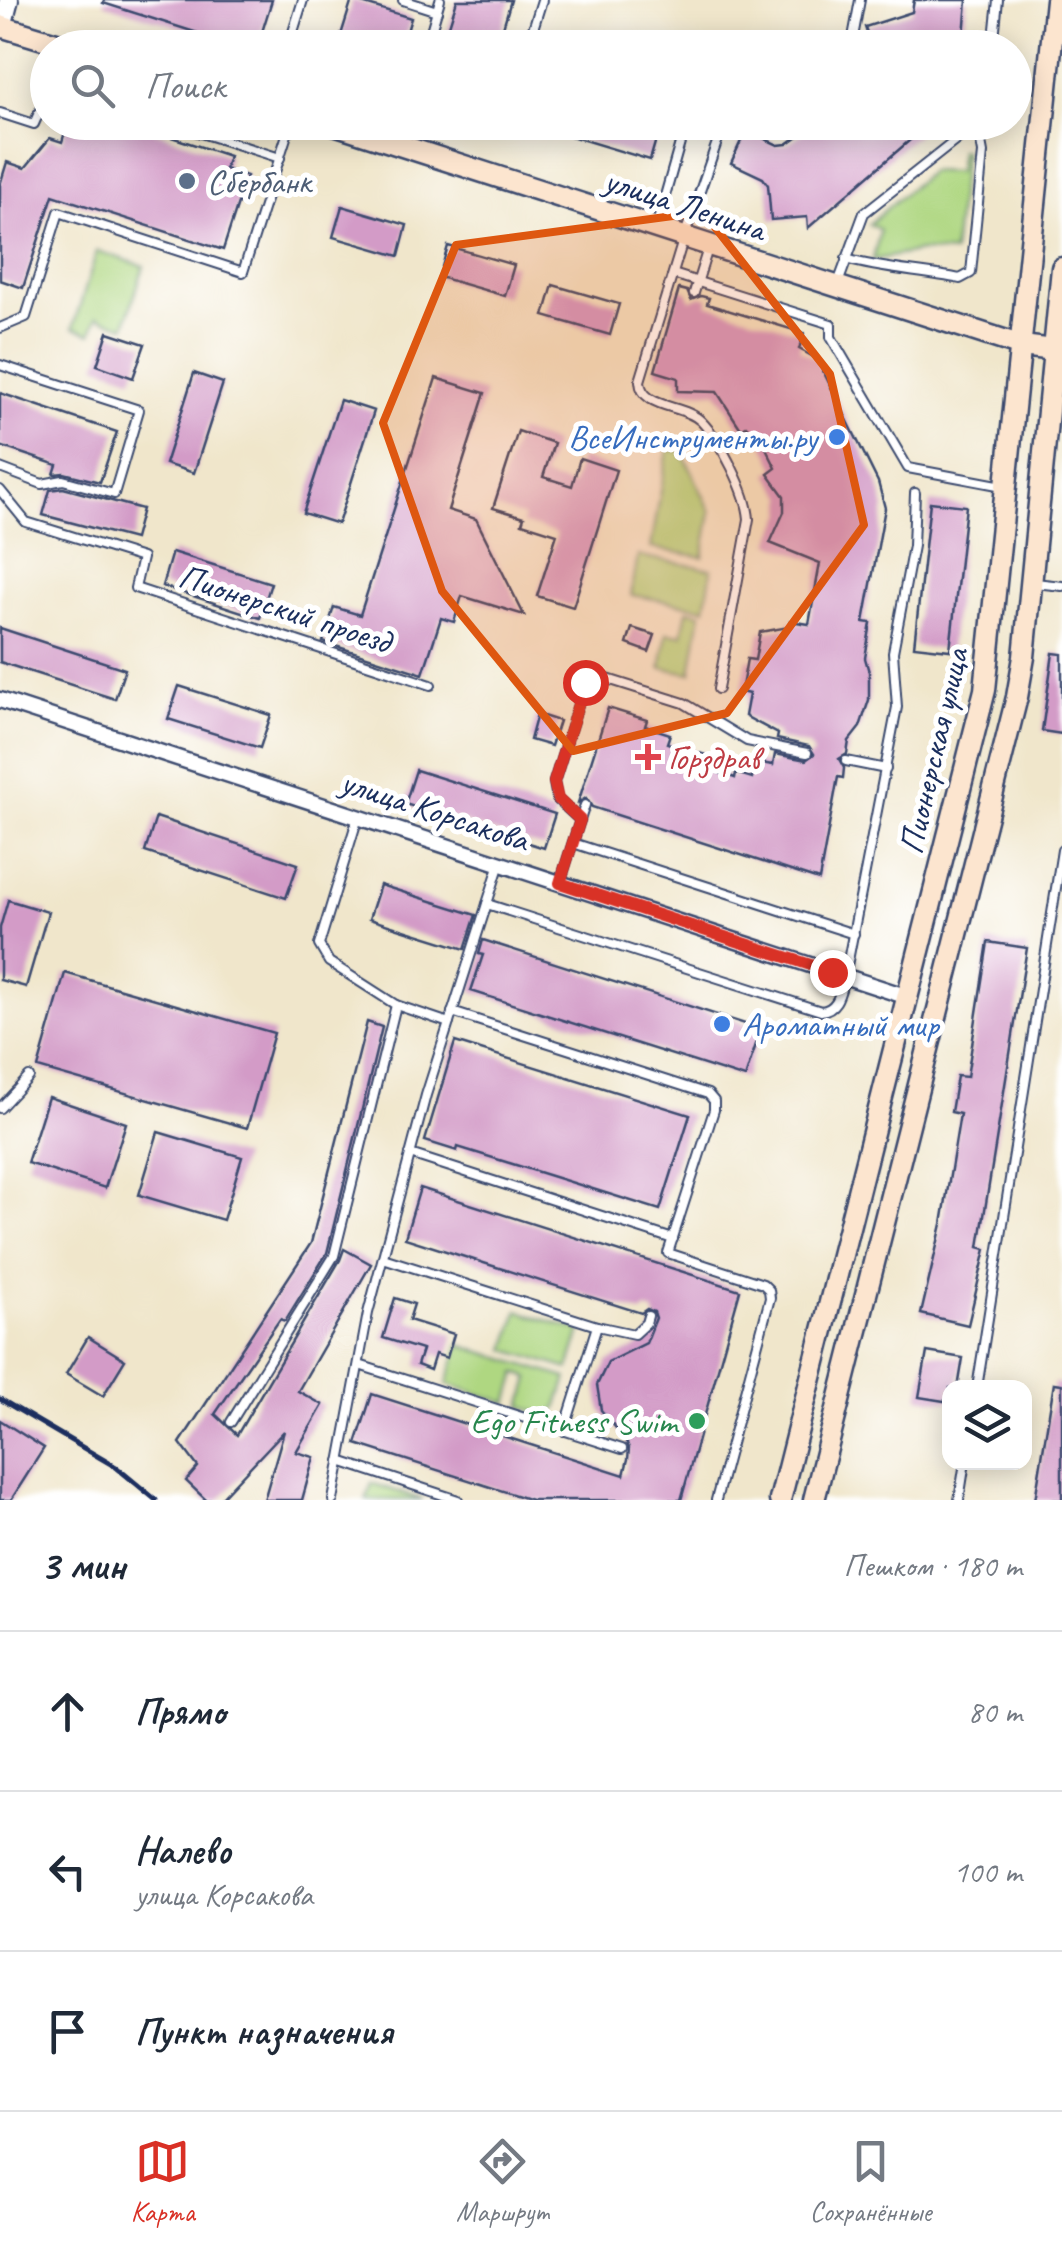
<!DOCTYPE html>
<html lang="ru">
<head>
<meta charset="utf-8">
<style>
  :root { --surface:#fff; --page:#f2f2f3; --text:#1f2937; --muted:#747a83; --line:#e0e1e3; --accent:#d93025 }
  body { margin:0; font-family:Caveat,sans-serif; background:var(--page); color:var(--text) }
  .controls { position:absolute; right:30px; bottom:30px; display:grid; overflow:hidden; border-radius:20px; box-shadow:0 5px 25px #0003 }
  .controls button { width:90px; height:90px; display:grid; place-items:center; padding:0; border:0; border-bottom:2px solid var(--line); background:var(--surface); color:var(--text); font:50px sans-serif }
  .stop { position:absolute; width:30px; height:30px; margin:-22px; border:8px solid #d93025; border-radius:50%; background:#fff }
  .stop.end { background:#d93025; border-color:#fff; box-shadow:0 2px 10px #0008 }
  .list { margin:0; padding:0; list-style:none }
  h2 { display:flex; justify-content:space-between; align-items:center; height:130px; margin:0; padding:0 40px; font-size:42px }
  h2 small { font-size:32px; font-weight:400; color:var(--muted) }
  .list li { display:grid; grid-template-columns:65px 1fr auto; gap:30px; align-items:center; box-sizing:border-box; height:160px; padding:0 40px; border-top:2px solid var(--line) }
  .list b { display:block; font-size:38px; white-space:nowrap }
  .list p { margin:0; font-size:32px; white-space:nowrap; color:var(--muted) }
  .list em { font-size:32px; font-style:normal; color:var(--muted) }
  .icon { flex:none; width:55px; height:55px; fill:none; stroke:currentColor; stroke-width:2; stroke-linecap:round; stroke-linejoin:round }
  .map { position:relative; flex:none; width:1062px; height:1500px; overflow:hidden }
  .search { position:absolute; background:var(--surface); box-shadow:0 5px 25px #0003; left:30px; right:30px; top:30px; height:110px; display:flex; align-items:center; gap:25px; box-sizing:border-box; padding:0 35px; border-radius:55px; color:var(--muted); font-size:38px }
  .sheet { height:610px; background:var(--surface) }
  nav { display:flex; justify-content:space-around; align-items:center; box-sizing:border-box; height:140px; border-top:2px solid var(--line); background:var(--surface); font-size:28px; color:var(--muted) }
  nav a { display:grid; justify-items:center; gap:5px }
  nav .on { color:var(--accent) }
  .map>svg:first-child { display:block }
  .green { fill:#afd781; stroke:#658370; stroke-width:2.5 }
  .building { fill:#d39bc7 }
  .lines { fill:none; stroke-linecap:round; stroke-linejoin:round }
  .service-casing { stroke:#3b4a6e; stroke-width:12 }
  .minor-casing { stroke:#3b4a6e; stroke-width:19 }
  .tertiary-casing { stroke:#3b4a6e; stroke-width:22 }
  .secondary-casing { stroke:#3b4a6e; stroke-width:25 }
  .service { stroke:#fff; stroke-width:8 }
  .minor { stroke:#fff; stroke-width:14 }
  .tertiary { stroke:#fff; stroke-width:18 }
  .secondary { stroke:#fce5cf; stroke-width:20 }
  .rail { stroke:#1b2f5e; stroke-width:5 }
  .route { stroke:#d93025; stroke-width:12 }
  .marked { fill:#de5710; fill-opacity:0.2; stroke:#de5710; stroke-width:8; stroke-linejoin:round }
  .service-dot { fill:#5c6f8a; stroke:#fff; stroke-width:4 }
  .shop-dot { fill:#3f7fe0; stroke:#fff; stroke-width:4 }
  .health-dot { fill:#e0444e; stroke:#fff; stroke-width:4 }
  .leisure-dot { fill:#2e9e5b; stroke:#fff; stroke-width:4 }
  .labels { text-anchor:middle; stroke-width:10; stroke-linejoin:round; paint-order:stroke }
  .service-label { font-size:35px; fill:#4e5e75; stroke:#fff; text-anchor:start }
  .street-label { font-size:35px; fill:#1b2f5e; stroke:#fff }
  .shop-label { font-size:35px; fill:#366cbe; stroke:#fff; text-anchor:end }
  .health-label { font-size:35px; fill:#be3a42; stroke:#fff; text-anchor:start }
  .leisure-label { font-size:35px; fill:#27864d; stroke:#fff; text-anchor:end }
</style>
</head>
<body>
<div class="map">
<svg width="1062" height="1500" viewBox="0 0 1062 1500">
  <rect width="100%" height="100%" fill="#fff"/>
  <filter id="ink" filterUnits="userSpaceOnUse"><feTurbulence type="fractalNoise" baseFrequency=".01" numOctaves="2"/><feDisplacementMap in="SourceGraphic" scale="20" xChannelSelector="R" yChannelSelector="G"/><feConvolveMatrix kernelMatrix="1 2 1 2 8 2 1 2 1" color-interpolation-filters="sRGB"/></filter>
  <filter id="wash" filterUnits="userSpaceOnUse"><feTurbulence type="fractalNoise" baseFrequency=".0048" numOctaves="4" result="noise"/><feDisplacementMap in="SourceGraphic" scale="40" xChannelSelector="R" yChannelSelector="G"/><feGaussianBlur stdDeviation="2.25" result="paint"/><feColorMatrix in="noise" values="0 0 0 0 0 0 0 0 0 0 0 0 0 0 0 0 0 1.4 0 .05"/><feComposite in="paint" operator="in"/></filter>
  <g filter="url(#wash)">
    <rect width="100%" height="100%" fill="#f0e6cb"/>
    <g class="green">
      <polygon points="960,150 964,151 953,253 921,251 873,260 880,230 869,224 930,171 957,172"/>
      <polygon points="97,251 144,266 125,326 97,317 91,334 73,328"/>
      <polygon points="668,449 682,451 711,512 703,557 651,548"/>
      <polygon points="638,556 712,569 705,608 631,595"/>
      <polygon points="687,610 701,613 691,673 661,668 667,633 682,635"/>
      <polygon points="518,1311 581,1331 569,1369 506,1350"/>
      <polygon points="459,1345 567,1378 557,1409 547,1415 522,1407 530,1378 517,1373 508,1403 447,1384"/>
      <polygon points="372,1483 423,1500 366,1500"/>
    </g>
    <g id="blocks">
      <g class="building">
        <polygon points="104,0 272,0 257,48 245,48 103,3"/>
        <polygon points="352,0 411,18 402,48 337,48"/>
        <polygon points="457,0 511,0 497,48 442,48"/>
        <polygon points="914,0 967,0 963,48 872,48 865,27 912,12"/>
        <polygon points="68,122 126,122 229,156 225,169 247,176 223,250 53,195 23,288 0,280 0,185 7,162 25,168 50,138 62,142"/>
        <polygon points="538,122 661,122 650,160 537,126"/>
        <polygon points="818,122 931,122 808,228 807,217 771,220 768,185 763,178 731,163 746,130 778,145 787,144"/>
        <polygon points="342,206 407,225 399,256 333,237"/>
        <polygon points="448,246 514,265 505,296 439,277"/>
        <polygon points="553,285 619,304 610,335 544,316"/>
        <polygon points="679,289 687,291 691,300 701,296 709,298 707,304 804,333 799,349 817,359 878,482 885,508 864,622 871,623 865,658 869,672 869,700 860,727 849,741 847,754 839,759 844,768 843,778 838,777 819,880 592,807 586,798 578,803 608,708 647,720 645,726 670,734 667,743 706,755 702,767 735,778 736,773 752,778 755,762 773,765 775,754 806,760 814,754 809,746 777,739 778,734 745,716 749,694 741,692 747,659 755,660 760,632 789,627 790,621 809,624 820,563 770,543 784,512 784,496 768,474 776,468 764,444 746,426 741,429 717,392 678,391 678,378 655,371"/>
        <polygon points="108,332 145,344 133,378 97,365"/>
        <polygon points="194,373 223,383 194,473 165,464"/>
        <polygon points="436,378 485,393 448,510 476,519 524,615 462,596 454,622 441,618 423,674 323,642 334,607 360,615"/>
        <polygon points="0,393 117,432 100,482 64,473 54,474 57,465 0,446"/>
        <polygon points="340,400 374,411 338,524 303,513"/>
        <polygon points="518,431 554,443 543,477 572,486 580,458 616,470 573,607 537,596 557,534 522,523 524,517 493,508"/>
        <polygon points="63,488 142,509 134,539 43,515 50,490"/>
        <polygon points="930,502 966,506 950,650 914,646"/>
        <polygon points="172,552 271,583 260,618 162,586"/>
        <polygon points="0,628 125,669 115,699 0,662"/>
        <polygon points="632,628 655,635 649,652 627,644"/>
        <polygon points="1053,653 1062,654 1062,734 1042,731"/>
        <polygon points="179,686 271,715 260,748 168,719"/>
        <polygon points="537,714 559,721 551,746 530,740"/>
        <polygon points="416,770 555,814 544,848 405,804"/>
        <polygon points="156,817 298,864 286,898 145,852"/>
        <polygon points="380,885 476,915 465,949 369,919"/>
        <polygon points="8,900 48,912 26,987 0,980 0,928"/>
        <polygon points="483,940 761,1029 745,1078 471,991 483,955 479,954"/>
        <polygon points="988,942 1027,948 979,1247 986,1249 968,1325 921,1314 942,1224 960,1114 951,1112 957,1076 967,1077"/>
        <polygon points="65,973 274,1033 247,1128 38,1068"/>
        <polygon points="367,1022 382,1027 327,1253 285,1321 280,1319 215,1414 237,1435 340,1260 344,1249 371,1264 298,1391 323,1405 296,1452 314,1457 302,1500 264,1500 284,1431 219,1500 206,1500 186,1481 198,1467 180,1443 311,1243"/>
        <polygon points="455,1042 690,1115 660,1210 458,1147 457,1151 425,1141"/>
        <polygon points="48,1097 126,1123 105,1188 27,1163"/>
        <polygon points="158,1132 242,1157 223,1220 139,1195"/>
        <polygon points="420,1188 740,1290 681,1500 531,1500 356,1444 372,1394 624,1475 628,1459 629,1448 625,1439 601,1410 597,1385 608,1362 646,1343 656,1318 654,1312 647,1309 641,1313 405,1238"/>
        <polygon points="395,1298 414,1304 409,1320 454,1334 447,1358 435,1354 430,1370 417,1365 422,1350 383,1338"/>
        <polygon points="88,1337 125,1360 103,1396 66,1374"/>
        <polygon points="927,1352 963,1358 958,1388 950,1388 950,1402 919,1397"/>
        <polygon points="1054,1383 1062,1384 1062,1500 1035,1500"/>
        <polygon points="0,1420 44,1448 11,1500 0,1500"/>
      </g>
    </g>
  </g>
  <g filter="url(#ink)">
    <use href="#blocks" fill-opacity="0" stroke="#3b4a6e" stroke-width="2.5"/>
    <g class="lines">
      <g class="service-casing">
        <g id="service">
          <polyline points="403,0 437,11"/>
          <polyline points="542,0 533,29 546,48"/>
          <polyline points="288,48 303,0"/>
          <polyline points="426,48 440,0"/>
          <polyline points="851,48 860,0"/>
          <polyline points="993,48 998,0"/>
          <polyline points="0,113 34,124 48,92"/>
          <polyline points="166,122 280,158"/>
          <polyline points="398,142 403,122"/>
          <polyline points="657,224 686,122"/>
          <path d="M846,259C883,270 922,271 960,279L971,273L983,153L978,126"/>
          <polyline points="673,274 831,324 831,337 908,468 1003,486"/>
          <polyline points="837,286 864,213 979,122"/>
          <polyline points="694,293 709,245"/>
          <polyline points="0,328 26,317 59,212 243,272 291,122"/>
          <polyline points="0,365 139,410 114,494 63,480 42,484 0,468"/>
          <polyline points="0,490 26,522 142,558 135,588 431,685"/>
          <polyline points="1035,583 1062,586"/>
          <path d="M718,689L749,519C747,492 721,441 701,421C684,404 641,409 640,381L684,237L724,122"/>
          <polyline points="846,761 886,769"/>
          <polyline points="580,820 585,805"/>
          <polyline points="573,843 854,934"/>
          <polyline points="560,883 580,820 557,799 554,782 585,682 590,676 598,676 684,703 747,741 807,753"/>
          <path d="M487,904L821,1011C839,1009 840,991 845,976L897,707L893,652L913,546L915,493"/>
          <polyline points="396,1005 449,1023"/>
          <polyline points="452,1012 708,1094 714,1101 714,1110 668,1253 763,1284 769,1290 770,1298 716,1500"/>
          <polyline points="0,1108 29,1077"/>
          <polyline points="410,1154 673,1239"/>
          <polyline points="383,1258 597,1326 564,1431"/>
          <polyline points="597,1326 634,1334 646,1323 648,1316"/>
          <polyline points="359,1365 622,1449"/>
          <polyline points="977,1388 1062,850"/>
          <polyline points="231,1422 334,1256 396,1005 329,962 319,945 358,817"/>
          <polyline points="340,1461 458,1500"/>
          <polyline points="333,1500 368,1313 426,1095 500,863"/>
          <polyline points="959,1500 965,1462"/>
        </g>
      </g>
      <g class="minor-casing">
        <polyline id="minor" points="0,700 908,997"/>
      </g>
      <g class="tertiary-casing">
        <polyline id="tertiary" points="2,27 9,0"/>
      </g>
      <g class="secondary-casing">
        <g id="secondary">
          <polyline points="0,26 73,48"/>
          <polyline points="328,122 1022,346 1054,350"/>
          <polyline points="780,1500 985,690 1056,0"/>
          <polyline points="814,1500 1017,697 1024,657 1062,268"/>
        </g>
      </g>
      <use href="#service" class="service"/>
      <use href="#minor" class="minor"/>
      <use href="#tertiary" class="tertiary"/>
      <use href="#secondary" class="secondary"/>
      <polyline class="rail" points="0,1399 116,1467 156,1500"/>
    </g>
  </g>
  <g class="lines" filter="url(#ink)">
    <polyline class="route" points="585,682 554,782 558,799 580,820 560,883 832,972"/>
  </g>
  <path class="marked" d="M703,212L830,374L864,525L727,713L573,751L442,591L383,423L456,245Z"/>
  <circle class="service-dot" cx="187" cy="181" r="10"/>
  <g class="shop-dot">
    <circle cx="837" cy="437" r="10"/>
    <circle cx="722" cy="1024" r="10"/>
  </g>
  <path class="health-dot" d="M643 742h10v10h10v10h-10v10h-10v-10h-10v-10h10z"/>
  <circle class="leisure-dot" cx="697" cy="1421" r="10"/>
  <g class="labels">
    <g class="service-label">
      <text x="207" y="193">Сбербанк</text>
    </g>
    <g class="street-label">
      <text transform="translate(685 204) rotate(18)" y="12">улица Ленина</text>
      <text transform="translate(285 608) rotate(18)" y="12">Пионерский проезд</text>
      <text transform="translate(933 751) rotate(-77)" y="12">Пионерская улица</text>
      <text transform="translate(435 810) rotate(18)" y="12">улица Корсакова</text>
    </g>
    <g class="shop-label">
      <text x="817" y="449">ВсеИнструменты.ру</text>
      <text x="742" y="1036" text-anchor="start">Ароматный мир</text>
    </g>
    <g class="health-label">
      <text x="668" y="769">Горздрав</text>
    </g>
    <g class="leisure-label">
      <text x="677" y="1433">Ego Fitness Swim</text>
    </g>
  </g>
</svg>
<div class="controls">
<button><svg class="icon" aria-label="layers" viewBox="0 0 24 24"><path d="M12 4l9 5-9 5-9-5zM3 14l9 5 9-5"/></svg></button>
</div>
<div class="stop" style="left:585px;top:682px"></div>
<div class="stop end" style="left:832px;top:972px"></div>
<div class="search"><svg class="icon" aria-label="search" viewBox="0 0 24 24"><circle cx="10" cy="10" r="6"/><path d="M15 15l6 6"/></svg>Поиск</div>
</div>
<section class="sheet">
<h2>3 мин<small>Пешком · 180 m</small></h2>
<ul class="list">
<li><svg class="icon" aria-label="ahead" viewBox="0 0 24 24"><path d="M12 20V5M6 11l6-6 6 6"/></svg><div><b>Прямо</b></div><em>80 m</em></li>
<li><svg class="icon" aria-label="left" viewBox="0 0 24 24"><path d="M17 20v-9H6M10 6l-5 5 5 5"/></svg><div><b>Налево</b><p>улица Корсакова</p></div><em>100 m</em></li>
<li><svg class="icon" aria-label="arrive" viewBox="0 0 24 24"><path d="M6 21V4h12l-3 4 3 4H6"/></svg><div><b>Пункт назначения</b></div></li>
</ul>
</section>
<nav>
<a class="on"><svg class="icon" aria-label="map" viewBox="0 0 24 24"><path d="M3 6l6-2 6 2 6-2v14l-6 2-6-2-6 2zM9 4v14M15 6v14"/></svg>Карта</a>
<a><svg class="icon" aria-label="directions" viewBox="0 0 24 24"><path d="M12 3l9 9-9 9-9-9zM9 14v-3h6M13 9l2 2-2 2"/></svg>Маршрут</a>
<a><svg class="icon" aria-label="saved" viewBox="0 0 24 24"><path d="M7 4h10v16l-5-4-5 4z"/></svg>Сохранённые</a>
</nav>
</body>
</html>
